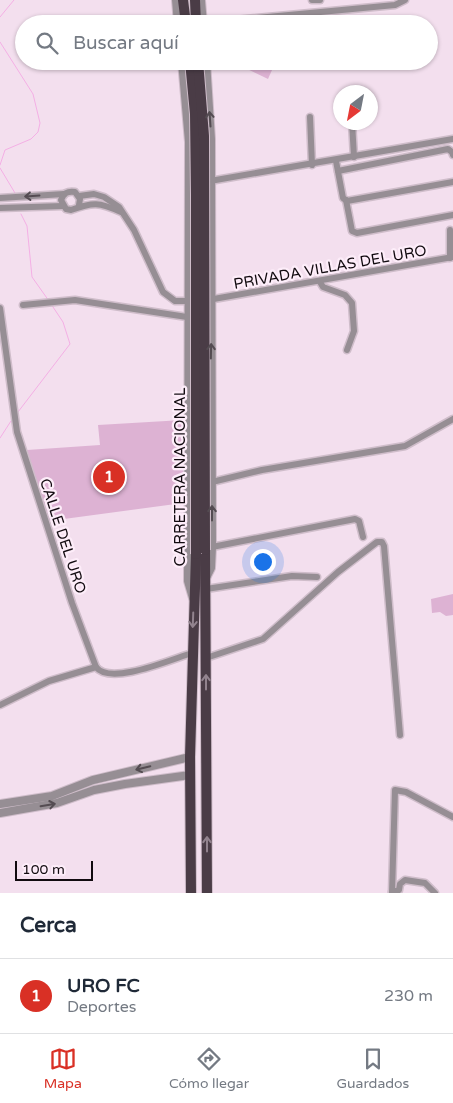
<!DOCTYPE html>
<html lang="es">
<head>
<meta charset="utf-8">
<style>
  :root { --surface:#fff; --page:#f2f2f3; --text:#1f2937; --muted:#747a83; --line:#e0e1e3; --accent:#d93025 }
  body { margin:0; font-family:"Varela Round",sans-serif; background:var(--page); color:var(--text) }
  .compass { position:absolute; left:333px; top:85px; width:45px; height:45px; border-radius:50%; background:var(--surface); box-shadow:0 1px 4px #0004; rotate:212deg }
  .scale { position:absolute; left:15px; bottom:12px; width:78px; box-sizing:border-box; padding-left:5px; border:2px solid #110a0f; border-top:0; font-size:14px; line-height:18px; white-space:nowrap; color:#110a0f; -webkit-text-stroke:4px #fdedf9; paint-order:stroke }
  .you { position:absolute; left:262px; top:561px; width:18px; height:18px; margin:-12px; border:4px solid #fff; border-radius:50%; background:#1a73e8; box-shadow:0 0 0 8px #1a73e833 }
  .badge { display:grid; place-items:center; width:32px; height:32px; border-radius:50%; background:var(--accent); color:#fff; font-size:16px; font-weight:700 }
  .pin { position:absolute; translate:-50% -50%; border:2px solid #fff; box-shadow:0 1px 5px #0006 }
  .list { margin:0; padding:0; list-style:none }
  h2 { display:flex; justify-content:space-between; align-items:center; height:65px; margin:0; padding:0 20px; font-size:21px }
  h2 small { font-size:16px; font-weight:400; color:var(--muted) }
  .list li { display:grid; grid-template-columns:32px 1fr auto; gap:15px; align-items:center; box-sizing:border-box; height:75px; padding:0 20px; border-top:1px solid var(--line) }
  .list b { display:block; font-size:19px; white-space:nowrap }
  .list p { margin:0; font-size:16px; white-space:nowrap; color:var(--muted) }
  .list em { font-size:16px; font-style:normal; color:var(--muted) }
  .icon { flex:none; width:28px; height:28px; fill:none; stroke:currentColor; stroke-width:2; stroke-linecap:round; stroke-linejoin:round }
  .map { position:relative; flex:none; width:453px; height:893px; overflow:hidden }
  .search { position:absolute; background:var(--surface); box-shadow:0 1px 4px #0004; left:15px; right:15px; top:15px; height:55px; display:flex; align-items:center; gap:12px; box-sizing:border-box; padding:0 18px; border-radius:28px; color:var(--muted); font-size:19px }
  .sheet { height:140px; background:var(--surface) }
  nav { display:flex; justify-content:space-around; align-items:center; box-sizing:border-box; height:70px; border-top:1px solid var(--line); background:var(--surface); font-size:14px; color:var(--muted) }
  nav a { display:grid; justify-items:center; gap:2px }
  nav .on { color:var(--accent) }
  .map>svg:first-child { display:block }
  .green { fill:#ddb2d3 }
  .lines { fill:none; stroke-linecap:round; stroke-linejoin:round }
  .stream { stroke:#f4afe5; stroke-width:1 }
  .minor-casing { stroke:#cfbdca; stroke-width:9 }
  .tertiary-casing { stroke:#cfbdca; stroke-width:10 }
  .trunk-casing { stroke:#cfbdca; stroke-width:12 }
  .minor { stroke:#968e94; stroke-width:6 }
  .tertiary { stroke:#968e94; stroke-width:8 }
  .trunk { stroke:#4a3c46; stroke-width:10 }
  .trunk-bridge-casing { stroke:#cfbdca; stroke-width:12; stroke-linecap:butt }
  .trunk-bridge { stroke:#4a3c46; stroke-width:10 }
  .oneway { stroke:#544c52 }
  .oneway2 { stroke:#92838e }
  .labels { text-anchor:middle; stroke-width:4.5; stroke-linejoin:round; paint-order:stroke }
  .street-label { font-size:15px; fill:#110a0f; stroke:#fdedf9 }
</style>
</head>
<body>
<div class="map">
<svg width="453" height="893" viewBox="0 0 453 893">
  <rect width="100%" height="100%" fill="#f3dfee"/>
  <g class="green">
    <polygon points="244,61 276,61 268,79 241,66"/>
    <polygon points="183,420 183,503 49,521 27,450 100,445 98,425"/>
    <polygon points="453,594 453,615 446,616 440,612 432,613 431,599"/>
  </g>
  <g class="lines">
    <g class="stream">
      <polyline points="0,17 14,0"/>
      <polyline points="0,42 33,94 40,123 38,132 31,139 5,150 0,165"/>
      <polyline points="0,168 15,193"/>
      <polyline points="21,214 27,226 32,277 49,301"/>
      <polyline points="18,412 70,344 63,322 51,304"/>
      <polyline points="0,438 11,421"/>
    </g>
    <g class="minor-casing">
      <g id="minor">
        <polyline points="312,0 320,0"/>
        <polyline points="203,23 395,5 405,0"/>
        <polyline points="310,117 312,165"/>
        <polyline points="352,122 354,157"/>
        <polyline points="336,161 343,198 347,201 453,182"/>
        <polyline points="338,171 448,149 452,152 453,155"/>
        <polyline points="210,181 453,139"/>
        <polyline points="79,196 94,194 104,197 119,207 134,230 163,292 175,301 193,301"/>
        <polyline points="0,198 64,194"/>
        <polyline points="346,200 352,231 357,233 453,215"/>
        <path d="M79,205L80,199L75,192C67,191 64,193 61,200L66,209L71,210C93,202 99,202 121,212"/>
        <polyline points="0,208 63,206"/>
        <polyline points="450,258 450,230"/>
        <polyline points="320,282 323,287 345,295 352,303 354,331 347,350"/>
        <polyline points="208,300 453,257"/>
        <polyline points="23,305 75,300 187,317"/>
        <path d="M0,308L17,432L72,603L96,667C110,686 172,659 192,653"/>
        <polyline points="212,482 262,470 405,446 453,419"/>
        <polyline points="212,547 355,519 359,521 363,537"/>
        <polyline points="206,589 292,576 317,577"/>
        <polyline points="206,658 263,639 338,572 377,542 382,542 384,546 400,735"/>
        <polyline points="0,705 49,681 96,667"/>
        <polyline points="392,892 399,890 400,884 405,880 425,883 435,893"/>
        <polyline points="392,893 395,790 406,792 453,817"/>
      </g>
    </g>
    <g class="tertiary-casing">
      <g id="tertiary">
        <polyline points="176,0 178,24"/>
        <polyline points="201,0 203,24"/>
        <polyline points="182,61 189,142 188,581 193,598"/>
        <polyline points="206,578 211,568 212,547 211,139 206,61"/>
        <polyline points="0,804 52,796 93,780 190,757"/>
        <polyline points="0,813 57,803 94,790 125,784 190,775"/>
      </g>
    </g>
    <g class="trunk-casing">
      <g id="trunk">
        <polyline points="183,0 186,24"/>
        <polyline points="195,0 196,24"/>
        <polyline points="205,550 207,893"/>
        <polyline points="191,893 190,757 196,554"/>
      </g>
    </g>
    <use href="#minor" class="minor"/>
    <use href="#tertiary" class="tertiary"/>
    <use href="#trunk" class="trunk"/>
    <g class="trunk-bridge-casing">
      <g id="trunk-bridge">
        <polyline points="190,61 195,114 196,195 196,554"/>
        <polyline points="198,61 204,136 205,550"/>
      </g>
    </g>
    <use href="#trunk-bridge" class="trunk-bridge"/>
  </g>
  <defs><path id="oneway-shaft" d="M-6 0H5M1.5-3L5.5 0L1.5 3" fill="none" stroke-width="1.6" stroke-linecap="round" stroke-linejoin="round" transform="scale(1.25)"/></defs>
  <g class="oneway">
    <use href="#oneway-shaft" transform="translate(210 119) rotate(-94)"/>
    <use href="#oneway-shaft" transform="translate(32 196) rotate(176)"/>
    <use href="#oneway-shaft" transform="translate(211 351) rotate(-89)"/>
    <use href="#oneway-shaft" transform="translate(212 513) rotate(-90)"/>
    <use href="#oneway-shaft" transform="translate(143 768) rotate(167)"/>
    <use href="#oneway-shaft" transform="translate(48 805) rotate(-9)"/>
  </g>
  <g class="oneway2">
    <use href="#oneway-shaft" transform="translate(193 620) rotate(92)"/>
    <use href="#oneway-shaft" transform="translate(206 682) rotate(-90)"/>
    <use href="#oneway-shaft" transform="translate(207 844) rotate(-90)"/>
  </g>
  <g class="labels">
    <g class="street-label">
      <text transform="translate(330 267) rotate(-10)" y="5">PRIVADA VILLAS DEL URO</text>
      <text transform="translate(180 477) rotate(-90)" y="5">CARRETERA NACIONAL</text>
      <text transform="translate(63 536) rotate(72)" y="5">CALLE DEL URO</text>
    </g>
  </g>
</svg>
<svg class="compass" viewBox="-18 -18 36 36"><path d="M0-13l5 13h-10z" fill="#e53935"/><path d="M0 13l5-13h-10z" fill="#747a83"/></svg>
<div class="scale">100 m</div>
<div class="you"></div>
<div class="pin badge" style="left:109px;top:477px">1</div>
<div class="search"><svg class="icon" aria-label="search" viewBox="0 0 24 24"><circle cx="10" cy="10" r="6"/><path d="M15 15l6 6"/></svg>Buscar aquí</div>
</div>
<section class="sheet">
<h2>Cerca<small></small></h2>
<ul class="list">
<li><span class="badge">1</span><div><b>URO FC</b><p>Deportes</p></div><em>230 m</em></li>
</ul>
</section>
<nav>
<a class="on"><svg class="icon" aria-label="map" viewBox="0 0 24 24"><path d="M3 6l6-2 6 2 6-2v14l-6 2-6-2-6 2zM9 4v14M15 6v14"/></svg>Mapa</a>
<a><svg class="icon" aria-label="directions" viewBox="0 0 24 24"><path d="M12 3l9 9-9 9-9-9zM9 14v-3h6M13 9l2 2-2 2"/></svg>Cómo llegar</a>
<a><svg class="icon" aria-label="saved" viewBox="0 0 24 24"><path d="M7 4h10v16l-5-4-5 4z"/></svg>Guardados</a>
</nav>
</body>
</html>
